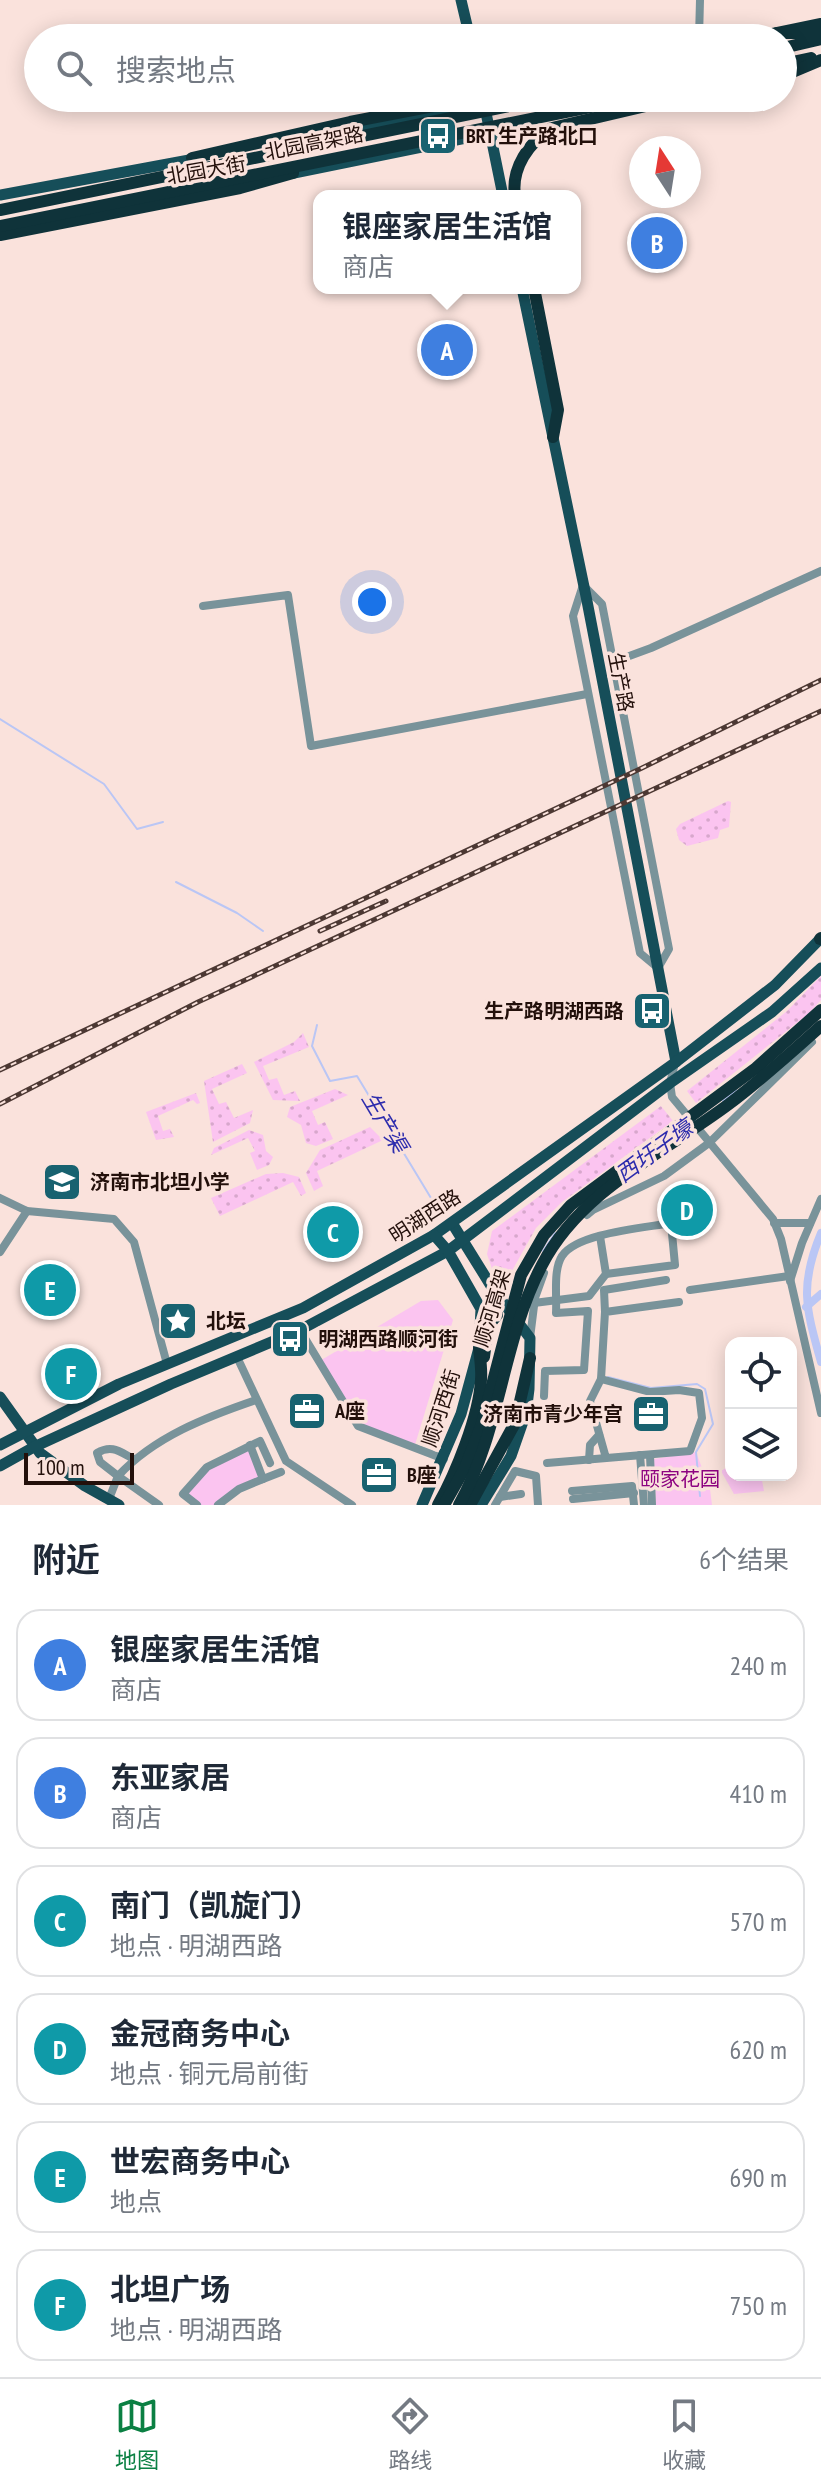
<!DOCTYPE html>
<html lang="zh">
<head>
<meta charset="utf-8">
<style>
  :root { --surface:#fff; --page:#f2f2f3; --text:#1f2937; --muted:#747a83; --line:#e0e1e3; --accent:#0b8043 }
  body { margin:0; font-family:"PT Sans Narrow","Noto Sans SC",sans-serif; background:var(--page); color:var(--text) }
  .controls { position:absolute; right:24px; bottom:24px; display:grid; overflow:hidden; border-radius:16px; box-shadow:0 4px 20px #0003 }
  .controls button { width:72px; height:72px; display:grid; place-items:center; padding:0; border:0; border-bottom:2px solid var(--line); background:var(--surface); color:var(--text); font:40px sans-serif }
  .compass { position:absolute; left:629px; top:136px; width:72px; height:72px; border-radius:50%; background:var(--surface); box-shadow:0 4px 20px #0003; rotate:348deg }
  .scale { position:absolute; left:24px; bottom:20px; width:110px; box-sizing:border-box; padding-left:8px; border:4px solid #23100b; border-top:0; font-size:22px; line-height:28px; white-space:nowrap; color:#23100b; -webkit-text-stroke:6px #fae2dc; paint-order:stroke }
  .you { position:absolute; left:372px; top:602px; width:28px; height:28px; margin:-20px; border:6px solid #fff; border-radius:50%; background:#1a73e8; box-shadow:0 0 0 12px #1a73e833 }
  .badge { display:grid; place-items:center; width:52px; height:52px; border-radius:50%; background:var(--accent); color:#fff; font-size:26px; font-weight:700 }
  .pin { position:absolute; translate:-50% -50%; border:4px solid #fff; box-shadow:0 2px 8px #0006 }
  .popup { position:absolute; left:313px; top:190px; width:268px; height:104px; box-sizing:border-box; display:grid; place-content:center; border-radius:16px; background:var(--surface); filter:drop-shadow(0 2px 6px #0005); font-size:26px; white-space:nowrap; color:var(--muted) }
  .popup b { font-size:30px; color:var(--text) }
  .popup::after { content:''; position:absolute; left:50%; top:100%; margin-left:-16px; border:16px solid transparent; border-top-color:var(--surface) }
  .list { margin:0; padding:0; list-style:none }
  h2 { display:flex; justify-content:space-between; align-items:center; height:104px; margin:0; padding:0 32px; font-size:34px }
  h2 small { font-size:26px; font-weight:400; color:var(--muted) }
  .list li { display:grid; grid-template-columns:52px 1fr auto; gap:24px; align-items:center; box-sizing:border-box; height:112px; margin:0 16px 16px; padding:0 16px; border:2px solid var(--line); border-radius:24px }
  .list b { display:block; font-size:30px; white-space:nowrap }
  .list p { margin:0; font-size:26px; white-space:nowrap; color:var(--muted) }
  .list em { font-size:26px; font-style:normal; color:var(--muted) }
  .icon { flex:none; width:44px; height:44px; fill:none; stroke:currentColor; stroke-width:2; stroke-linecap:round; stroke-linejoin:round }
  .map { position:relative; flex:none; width:821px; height:1505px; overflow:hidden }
  .search { position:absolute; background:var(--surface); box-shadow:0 4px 20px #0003; left:24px; right:24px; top:24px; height:88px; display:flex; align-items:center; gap:20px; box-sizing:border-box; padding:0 28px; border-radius:44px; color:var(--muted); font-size:30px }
  .sheet { height:872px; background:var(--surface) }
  nav { display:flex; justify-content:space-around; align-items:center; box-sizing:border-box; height:112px; border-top:2px solid var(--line); background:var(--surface); font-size:22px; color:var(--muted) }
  nav a { display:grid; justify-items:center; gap:4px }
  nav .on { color:var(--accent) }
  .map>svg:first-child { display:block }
  .park { fill:#fbc4f0 }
  .garden { fill:url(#garden-dots) }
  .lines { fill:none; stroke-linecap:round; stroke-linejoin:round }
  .stream { stroke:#bac6f5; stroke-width:2 }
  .canal { stroke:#bac6f5; stroke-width:8 }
  .minor { stroke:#79939a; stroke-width:8 }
  .major { stroke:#164e59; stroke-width:11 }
  .highway { stroke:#0f333a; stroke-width:12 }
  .rail-casing { stroke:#4c3833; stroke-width:5 }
  .rail { stroke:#fae2dc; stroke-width:2; stroke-dasharray:6; stroke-linecap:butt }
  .highway-bridge { stroke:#0f333a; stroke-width:12 }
  .labels { text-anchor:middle; stroke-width:7; stroke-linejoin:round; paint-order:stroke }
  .poi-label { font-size:20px; font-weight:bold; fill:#23100b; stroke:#fae2dc; text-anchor:start }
  .street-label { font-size:20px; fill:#23100b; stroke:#fae2dc }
  .park-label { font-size:20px; fill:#8d0380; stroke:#fae2dc }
  .water-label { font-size:22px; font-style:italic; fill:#2d2cad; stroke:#fae2dc }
</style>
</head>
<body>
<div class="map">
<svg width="821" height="1505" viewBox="0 0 821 1505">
  <defs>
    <pattern id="garden-dots" width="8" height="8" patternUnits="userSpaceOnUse" patternTransform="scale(2)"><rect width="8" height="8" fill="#fbc4f0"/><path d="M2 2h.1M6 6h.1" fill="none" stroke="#d7a7cc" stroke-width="1.8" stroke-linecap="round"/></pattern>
  </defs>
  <rect width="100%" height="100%" fill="#fae2dc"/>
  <g class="park">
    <polygon points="438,1300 453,1320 414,1448 358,1426 318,1362 421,1301"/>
    <polygon points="250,1445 263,1479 219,1505 197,1505 183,1494 207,1467"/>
    <polygon points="696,1452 710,1489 712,1505 656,1505 654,1459"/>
    <polygon points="731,1465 731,1475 761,1475 764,1491 734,1494 721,1471"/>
  </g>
  <g class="garden">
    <polygon points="728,801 731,802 729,827 720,830 718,838 687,846 679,840 676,829 680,824"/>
    <polygon points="821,976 821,1000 808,1014 696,1103 687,1091 787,1011"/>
    <polygon points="303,1033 309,1047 263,1066 269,1080 277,1078 284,1095 295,1091 300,1101 273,1100 254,1062 294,1042"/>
    <polygon points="242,1064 247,1073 212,1089 219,1104 226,1102 234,1118 253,1110 250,1123 213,1142 204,1081"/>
    <polygon points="335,1089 348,1095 312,1111 318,1125 325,1122 333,1139 316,1146 306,1143 301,1125 287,1117 290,1107"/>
    <polygon points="196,1093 200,1103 197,1104 193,1100 158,1116 163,1131 170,1129 174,1137 156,1140 146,1112"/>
    <polygon points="661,1106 673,1121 562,1202 536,1228 504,1285 496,1281 487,1254 492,1231"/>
    <polygon points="370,1127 383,1140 317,1171 323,1186 314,1191 306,1173 320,1150"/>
    <polygon points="249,1130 263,1135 266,1151 273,1157 269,1165 257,1170 250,1153 255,1151 248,1138 211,1155 214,1148"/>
    <polygon points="283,1173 299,1177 306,1193 301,1196 293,1182 220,1216 211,1198 266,1174"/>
  </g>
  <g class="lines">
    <g class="stream">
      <polyline points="0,719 104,784 137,829 163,822"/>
      <polyline points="176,882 237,913 263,931"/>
      <polyline points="317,1025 312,1046 330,1081 357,1076 434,1203"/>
      <polyline points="723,1101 736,1090"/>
      <polyline points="543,1251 555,1233"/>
      <polyline points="608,1377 651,1388 697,1384 705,1389 713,1424 696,1452 700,1496"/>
    </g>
    <g class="canal">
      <path d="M821,1233C799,1286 806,1308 821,1362"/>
      <polyline points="806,1307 821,1294"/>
    </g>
    <g class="minor">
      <polyline points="699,38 700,0"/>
      <polygon points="583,585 602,604 669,949 658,968 640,953 573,616"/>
      <polyline points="203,606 288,595 311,746 587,694"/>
      <polyline points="613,662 651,648 821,571"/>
      <polyline points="675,1063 670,1083 672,1097 773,1219 781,1239 821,1413"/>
      <polyline points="0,1198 27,1211 114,1219 134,1242 167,1364"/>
      <polyline points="587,1215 593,1210 664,1176 709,1143 812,1042"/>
      <polyline points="774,1223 810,1223"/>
      <polyline points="0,1252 27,1211"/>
      <polyline points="606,1274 675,1265 671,1223"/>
      <polyline points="790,1281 802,1243 821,1199"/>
      <polyline points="690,1290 789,1276"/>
      <polyline points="534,1303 589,1296 606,1274 600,1236"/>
      <polyline points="605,1312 604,1290 666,1280"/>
      <polyline points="300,1330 358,1426 444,1459"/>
      <polyline points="530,1338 535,1298 544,1273"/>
      <polyline points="237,1357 286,1461 352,1505"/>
      <polyline points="601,1379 605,1312 679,1302"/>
      <path d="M544,1396L545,1371L584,1370L588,1311L556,1313C557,1296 553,1270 562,1256C577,1233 644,1228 671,1223L669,1207"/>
      <polyline points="791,1425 791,1427"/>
      <polyline points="640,1455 644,1505"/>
      <polyline points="650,1455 652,1505"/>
      <polyline points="589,1460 590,1445 599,1435"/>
      <polyline points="547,1463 690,1451 702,1418 699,1393 679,1390 650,1392 601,1379 590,1401 606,1458"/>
      <polyline points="263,1479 281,1472"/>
      <polyline points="572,1491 632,1486 634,1505"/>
      <polyline points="500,1497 521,1494"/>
      <path d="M109,1499L118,1476L100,1462L97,1453C112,1444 120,1452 134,1459"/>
      <polyline points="573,1499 634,1493"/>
      <path d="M159,1505L118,1476C154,1437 206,1417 256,1400"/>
      <polyline points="197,1505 183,1494 207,1467 260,1441 270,1463"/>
      <polyline points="218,1505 239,1489 263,1479 250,1445"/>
      <polyline points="495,1505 515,1471 536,1476 538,1505"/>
    </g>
    <g class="major">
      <polyline points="461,0 470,38"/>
      <polyline points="484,103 503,196"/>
      <polyline points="627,104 653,98"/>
      <polyline points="268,146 501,98"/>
      <polyline points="294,173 520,127"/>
      <polyline points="0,195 200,158"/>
      <polyline points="522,288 587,601 676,1062"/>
      <polyline points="452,1223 493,1289 530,1338 529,1389 526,1413 511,1456 481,1505"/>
      <polyline points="0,1397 40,1453 85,1486 119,1505"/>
      <polyline points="0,1445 119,1384 303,1308 434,1235 676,1062 775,985 821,938"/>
      <polyline points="0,1466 34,1447 171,1384 300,1330 448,1251 670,1083 772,1012 821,968"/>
      <polyline points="422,1505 461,1414 479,1348 481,1309 448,1251 434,1235"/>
    </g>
    <g class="highway">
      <polyline points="753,38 821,24"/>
      <polyline points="783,48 821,39"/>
      <polyline points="783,64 811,58"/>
      <polyline points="783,76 821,60"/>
      <polyline points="192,158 350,122 475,98"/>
      <path d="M515,196C511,168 529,142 552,128L680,98"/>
      <polyline points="0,235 240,188 293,173"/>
      <polyline points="534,288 558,410 553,437"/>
      <polyline points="820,939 821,938"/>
      <polyline points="484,1357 488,1326 497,1315"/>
      <path d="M438,1505C456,1473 479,1416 481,1380C482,1369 480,1358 479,1348"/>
      <polyline points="470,1505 515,1423 530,1358"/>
    </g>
    <g class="rail-casing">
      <g id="rail">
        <polyline points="320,931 386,901"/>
        <polyline points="0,1070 642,768 821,680"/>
        <polyline points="0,1104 198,1002 821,711"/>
      </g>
    </g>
    <use href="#rail" class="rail"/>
    <g class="highway-bridge">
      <polyline points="777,33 821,33"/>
      <polyline points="0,210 548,98"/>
      <polyline points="0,226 635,98"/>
      <polyline points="444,1505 465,1468 482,1423 521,1275 544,1235 571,1205 756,1068 821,1010"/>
      <path d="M459,1505C501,1430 502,1341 542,1265C580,1191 665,1152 729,1104C761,1080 791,1053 821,1026"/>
    </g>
  </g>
  <defs>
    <g id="bus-square" transform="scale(2)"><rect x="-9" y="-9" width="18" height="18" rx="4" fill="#186270" stroke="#fae2dc"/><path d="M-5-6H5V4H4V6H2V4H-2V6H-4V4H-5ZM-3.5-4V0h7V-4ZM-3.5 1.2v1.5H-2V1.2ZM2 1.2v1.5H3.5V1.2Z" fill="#fff"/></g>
    <g id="school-square" transform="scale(2)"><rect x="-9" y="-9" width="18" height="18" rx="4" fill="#186270" stroke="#fae2dc"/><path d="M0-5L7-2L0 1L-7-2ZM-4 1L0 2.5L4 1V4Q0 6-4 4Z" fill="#fff"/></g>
    <g id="sight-square" transform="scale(2)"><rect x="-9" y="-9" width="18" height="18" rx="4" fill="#186270" stroke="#fae2dc"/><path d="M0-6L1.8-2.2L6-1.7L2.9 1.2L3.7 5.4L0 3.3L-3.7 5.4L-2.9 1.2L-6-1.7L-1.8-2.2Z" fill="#fff"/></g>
    <g id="office-square" transform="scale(2)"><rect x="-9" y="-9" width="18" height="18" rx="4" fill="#186270" stroke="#fae2dc"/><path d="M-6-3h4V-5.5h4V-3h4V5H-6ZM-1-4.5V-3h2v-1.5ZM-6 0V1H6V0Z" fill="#fff"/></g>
  </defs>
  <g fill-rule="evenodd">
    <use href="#bus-square" x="438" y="136"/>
    <use href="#bus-square" x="652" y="1011"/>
    <use href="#school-square" x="62" y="1182"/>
    <use href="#sight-square" x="178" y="1321"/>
    <use href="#bus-square" x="290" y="1339"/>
    <use href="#office-square" x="307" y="1411"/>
    <use href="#office-square" x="651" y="1414"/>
    <use href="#office-square" x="379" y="1475"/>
  </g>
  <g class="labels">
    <g class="poi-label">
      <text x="466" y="143">BRT 生产路北口</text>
      <text x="624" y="1018" text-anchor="end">生产路明湖西路</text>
      <text x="90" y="1189">济南市北坦小学</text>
      <text x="206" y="1328">北坛</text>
      <text x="318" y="1346">明湖西路顺河街</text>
      <text x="335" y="1418">A座</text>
      <text x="623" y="1421" text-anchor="end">济南市青少年宫</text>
      <text x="407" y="1482">B座</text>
    </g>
    <g class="street-label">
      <text transform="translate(314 143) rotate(-11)" y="7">北园高架路</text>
      <text transform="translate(206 170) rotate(-10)" y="7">北园大街</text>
      <text transform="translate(621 682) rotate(79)" y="7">生产路</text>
      <text transform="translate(425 1216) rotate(-33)" y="7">明湖西路</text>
      <text transform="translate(492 1308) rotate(-73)" y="7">顺河高架</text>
      <text transform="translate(441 1408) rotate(-72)" y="7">顺河西街</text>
    </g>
    <g class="park-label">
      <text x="680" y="1486">颐家花园</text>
    </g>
    <g class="water-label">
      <text transform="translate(385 1122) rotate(59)" y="8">生产渠</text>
      <text transform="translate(654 1151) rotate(-36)" y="8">西圩子壕</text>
    </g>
  </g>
</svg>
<div class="controls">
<button><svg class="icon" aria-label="locate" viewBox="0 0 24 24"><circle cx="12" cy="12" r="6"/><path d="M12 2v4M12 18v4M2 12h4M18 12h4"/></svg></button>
<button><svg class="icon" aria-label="layers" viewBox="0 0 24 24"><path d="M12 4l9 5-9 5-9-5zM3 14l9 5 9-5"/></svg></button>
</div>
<svg class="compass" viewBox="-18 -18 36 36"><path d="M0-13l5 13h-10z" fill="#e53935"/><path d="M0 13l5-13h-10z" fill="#747a83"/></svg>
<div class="scale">100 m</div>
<div class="you"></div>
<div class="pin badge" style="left:447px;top:350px;background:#3f7fe0">A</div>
<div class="popup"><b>银座家居生活馆</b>商店</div>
<div class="pin badge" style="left:657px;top:243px;background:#3f7fe0">B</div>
<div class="pin badge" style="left:333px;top:1232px;background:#0f9aa8">C</div>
<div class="pin badge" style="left:687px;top:1210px;background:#0f9aa8">D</div>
<div class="pin badge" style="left:50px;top:1290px;background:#0f9aa8">E</div>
<div class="pin badge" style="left:71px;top:1374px;background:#0f9aa8">F</div>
<div class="search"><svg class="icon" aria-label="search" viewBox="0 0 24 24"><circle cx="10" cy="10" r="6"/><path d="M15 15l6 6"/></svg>搜索地点</div>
</div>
<section class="sheet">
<h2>附近<small>6个结果</small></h2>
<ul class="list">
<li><span class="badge" style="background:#3f7fe0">A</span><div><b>银座家居生活馆</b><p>商店</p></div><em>240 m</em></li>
<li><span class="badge" style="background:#3f7fe0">B</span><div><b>东亚家居</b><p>商店</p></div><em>410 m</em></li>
<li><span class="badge" style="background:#0f9aa8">C</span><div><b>南门（凯旋门）</b><p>地点 · 明湖西路</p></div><em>570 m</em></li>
<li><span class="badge" style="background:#0f9aa8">D</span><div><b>金冠商务中心</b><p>地点 · 铜元局前街</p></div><em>620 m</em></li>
<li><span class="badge" style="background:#0f9aa8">E</span><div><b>世宏商务中心</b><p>地点</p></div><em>690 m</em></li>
<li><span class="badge" style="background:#0f9aa8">F</span><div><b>北坦广场</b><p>地点 · 明湖西路</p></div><em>750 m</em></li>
</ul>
</section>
<nav>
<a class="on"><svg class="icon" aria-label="map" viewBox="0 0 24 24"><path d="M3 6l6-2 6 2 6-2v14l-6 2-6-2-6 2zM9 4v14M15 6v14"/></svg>地图</a>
<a><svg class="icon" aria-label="directions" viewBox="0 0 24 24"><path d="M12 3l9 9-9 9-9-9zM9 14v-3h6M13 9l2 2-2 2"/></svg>路线</a>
<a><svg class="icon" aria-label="saved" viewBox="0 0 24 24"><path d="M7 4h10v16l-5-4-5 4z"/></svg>收藏</a>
</nav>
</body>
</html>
